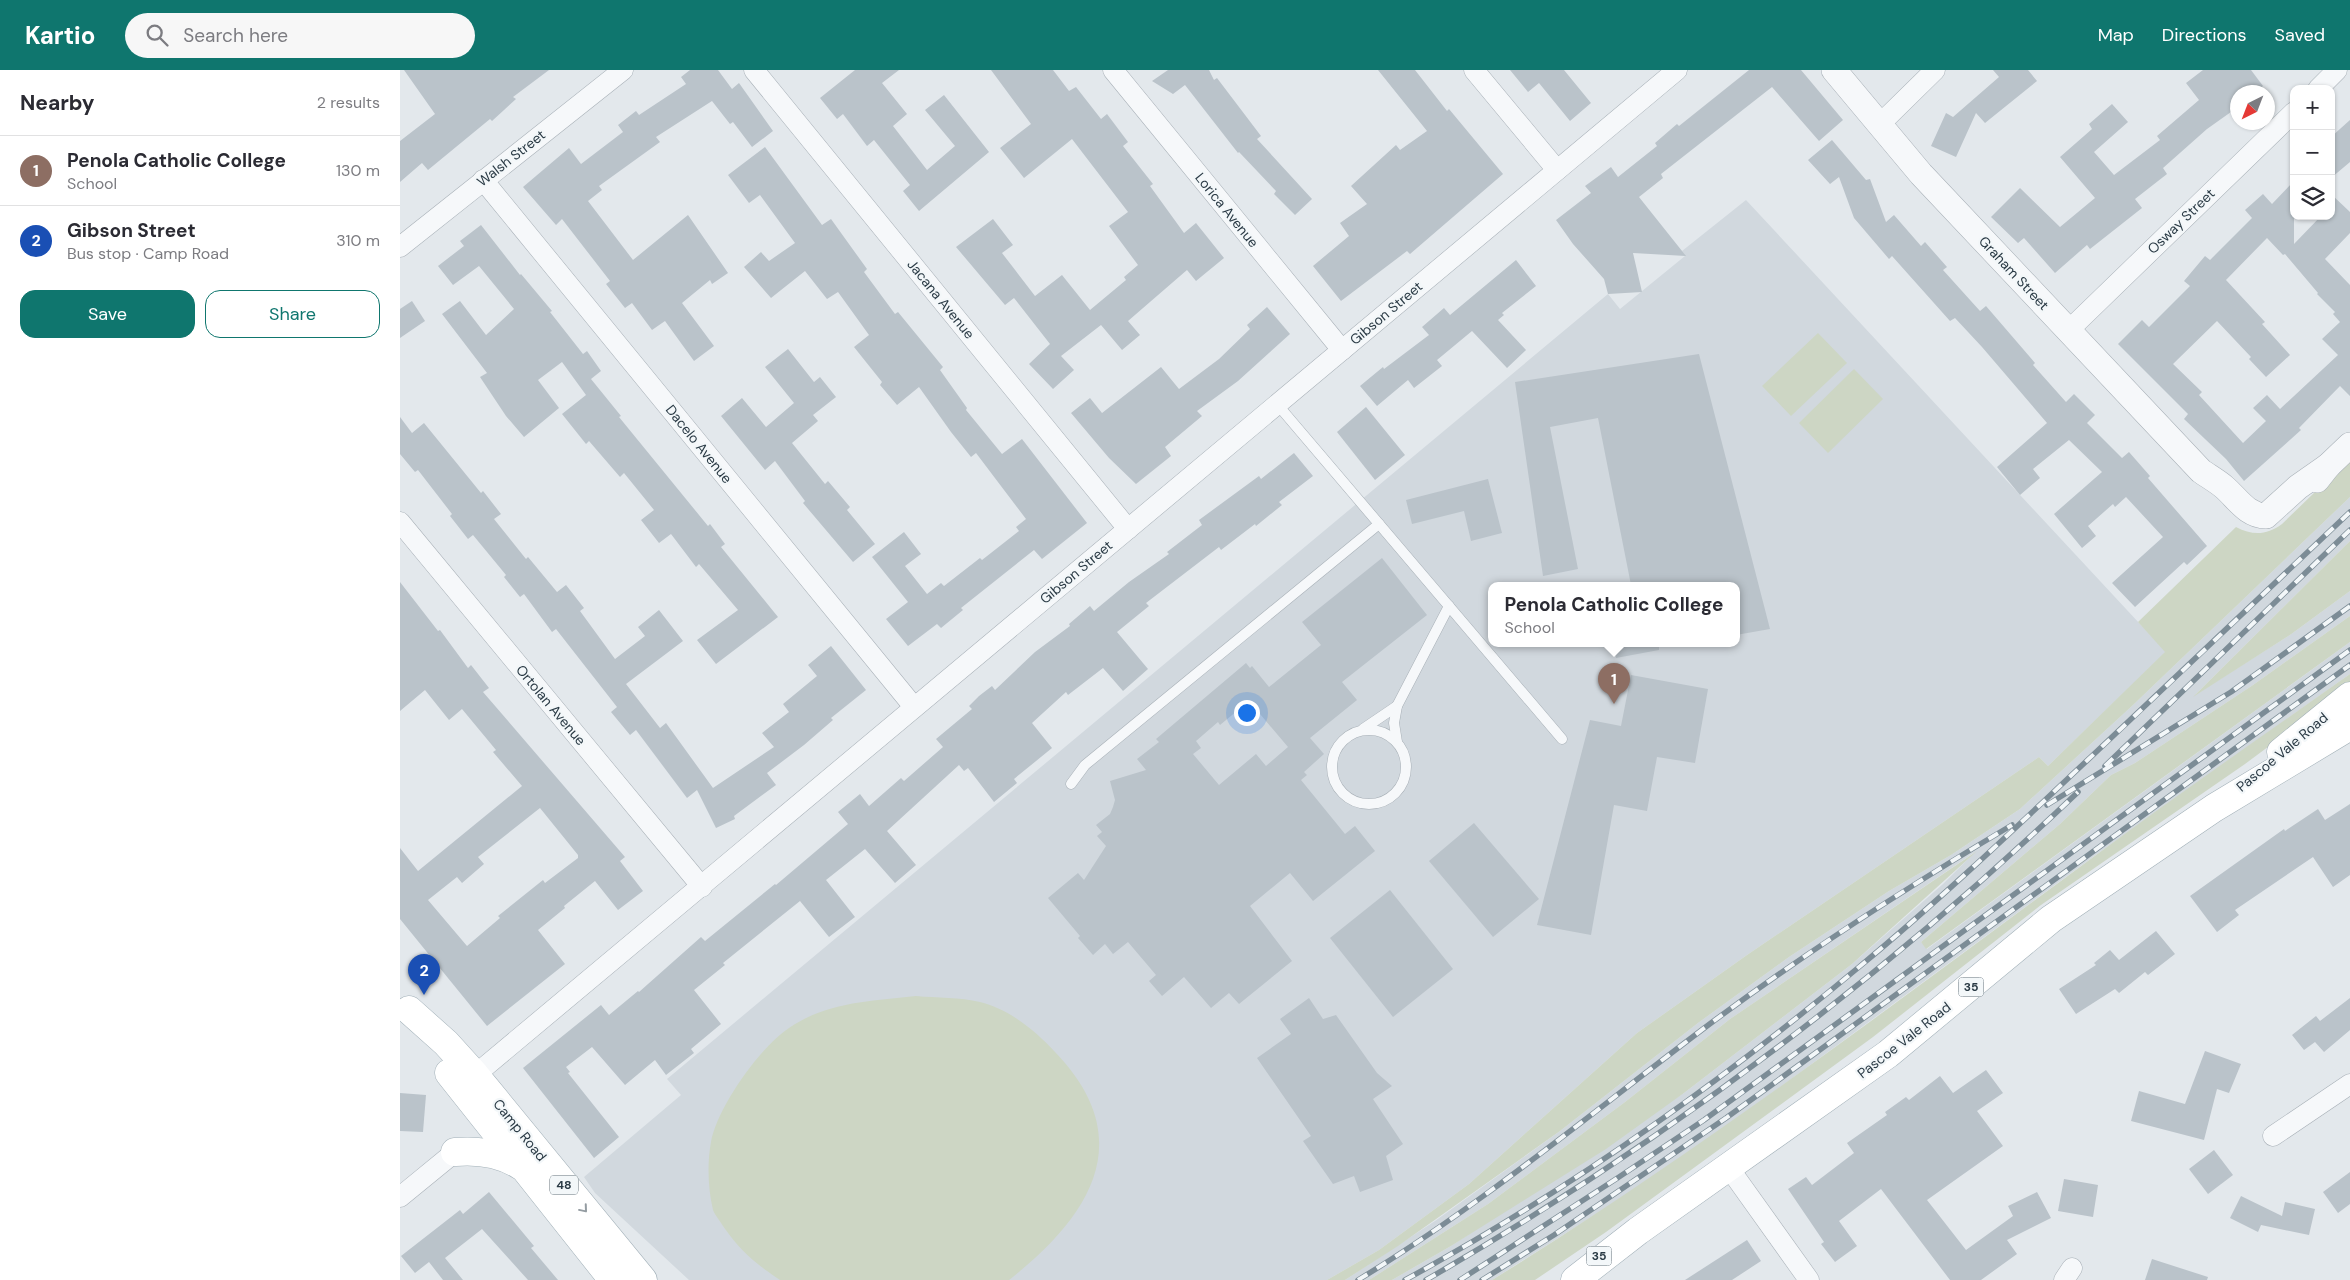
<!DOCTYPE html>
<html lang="en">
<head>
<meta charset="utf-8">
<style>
  :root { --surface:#fff; --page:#f7f7f7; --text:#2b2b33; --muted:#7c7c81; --line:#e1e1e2; --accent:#0f766e }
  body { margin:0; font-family:"DM Sans",sans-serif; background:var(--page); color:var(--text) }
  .controls { position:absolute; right:15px; top:15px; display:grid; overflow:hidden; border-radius:10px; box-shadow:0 1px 4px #0004 }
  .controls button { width:45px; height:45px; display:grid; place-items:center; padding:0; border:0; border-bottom:1px solid var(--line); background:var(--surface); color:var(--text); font:25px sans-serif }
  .compass { position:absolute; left:1830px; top:15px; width:45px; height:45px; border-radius:50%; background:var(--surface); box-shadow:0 1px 4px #0004; rotate:222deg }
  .you { position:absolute; left:846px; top:642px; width:18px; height:18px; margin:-12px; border:4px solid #fff; border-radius:50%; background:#1a73e8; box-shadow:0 0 0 8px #1a73e833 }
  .badge { display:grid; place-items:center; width:32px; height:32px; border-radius:50%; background:var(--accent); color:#fff; font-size:16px; font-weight:700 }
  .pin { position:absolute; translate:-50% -41px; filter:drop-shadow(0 1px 2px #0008) }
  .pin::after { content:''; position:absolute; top:26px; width:18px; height:15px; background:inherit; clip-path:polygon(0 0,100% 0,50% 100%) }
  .popup { position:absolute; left:1088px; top:512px; width:252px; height:65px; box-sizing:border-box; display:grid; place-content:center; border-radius:10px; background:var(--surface); filter:drop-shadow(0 1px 4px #0005); font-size:16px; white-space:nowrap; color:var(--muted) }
  .popup b { font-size:19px; color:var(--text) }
  .popup::after { content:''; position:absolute; left:50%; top:100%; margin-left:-10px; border:10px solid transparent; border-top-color:var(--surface) }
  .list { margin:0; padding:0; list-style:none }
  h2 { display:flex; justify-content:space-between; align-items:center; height:65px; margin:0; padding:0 20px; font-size:21px }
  h2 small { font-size:16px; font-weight:400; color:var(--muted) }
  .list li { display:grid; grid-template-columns:32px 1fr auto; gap:15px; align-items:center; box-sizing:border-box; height:70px; padding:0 20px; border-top:1px solid var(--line) }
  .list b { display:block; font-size:19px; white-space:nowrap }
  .list p { margin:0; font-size:16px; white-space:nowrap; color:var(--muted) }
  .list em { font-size:16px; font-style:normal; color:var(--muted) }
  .actions { display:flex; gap:10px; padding:15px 20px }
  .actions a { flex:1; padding:11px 0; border:1px solid var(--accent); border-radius:15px; text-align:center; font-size:18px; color:var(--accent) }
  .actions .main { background:var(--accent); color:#fff }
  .icon { flex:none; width:28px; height:28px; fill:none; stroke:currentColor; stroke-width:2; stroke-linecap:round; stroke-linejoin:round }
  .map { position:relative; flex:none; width:1950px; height:1210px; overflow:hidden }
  header { display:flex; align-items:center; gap:30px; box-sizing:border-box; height:70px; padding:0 25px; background:var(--accent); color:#fff }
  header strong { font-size:24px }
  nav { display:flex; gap:28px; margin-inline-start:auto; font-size:18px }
  .search { width:350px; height:45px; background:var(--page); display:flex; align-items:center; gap:12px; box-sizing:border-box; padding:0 18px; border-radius:28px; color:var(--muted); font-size:19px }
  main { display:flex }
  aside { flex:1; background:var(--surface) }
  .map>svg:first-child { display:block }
  .built { fill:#d1d8de; fill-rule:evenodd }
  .green { fill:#cdd6c4 }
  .building { fill:#bac3ca; fill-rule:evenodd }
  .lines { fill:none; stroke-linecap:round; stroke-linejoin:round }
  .service-casing { stroke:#a8b0b7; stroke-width:11 }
  .minor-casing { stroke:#a8b0b7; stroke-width:21 }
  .tertiary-casing { stroke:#a8b0b7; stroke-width:26 }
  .primary-casing { stroke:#a2b0b8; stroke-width:29 }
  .service { stroke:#f6f8fa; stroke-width:10 }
  .minor { stroke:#f6f8fa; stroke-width:20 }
  .tertiary { stroke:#f6f8fa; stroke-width:25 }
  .primary { stroke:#fff; stroke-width:28 }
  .rail-casing { stroke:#7c8c96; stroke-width:5.5 }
  .rail { stroke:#f3f7f9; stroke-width:4; stroke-dasharray:11; stroke-linecap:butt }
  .oneway { stroke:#949ca2 }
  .labels { text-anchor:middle; stroke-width:4.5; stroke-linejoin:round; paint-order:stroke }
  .shield { fill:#f3f7f9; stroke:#66737b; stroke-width:1 }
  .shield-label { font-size:12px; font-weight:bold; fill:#2a3a45 }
  .street-label { font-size:14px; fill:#2a3a45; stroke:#f3f7f9 }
</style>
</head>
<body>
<header>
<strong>Kartio</strong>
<div class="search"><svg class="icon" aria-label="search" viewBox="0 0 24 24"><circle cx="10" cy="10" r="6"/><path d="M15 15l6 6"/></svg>Search here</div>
<nav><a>Map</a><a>Directions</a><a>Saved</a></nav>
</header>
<main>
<aside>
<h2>Nearby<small>2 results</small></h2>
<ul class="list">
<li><span class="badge" style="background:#8d6e63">1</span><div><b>Penola Catholic College</b><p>School</p></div><em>130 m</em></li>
<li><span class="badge" style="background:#1a4fb4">2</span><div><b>Gibson Street</b><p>Bus stop · Camp Road</p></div><em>310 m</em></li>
</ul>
<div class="actions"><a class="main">Save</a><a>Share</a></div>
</aside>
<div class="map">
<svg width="1950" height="1210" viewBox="0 0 1950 1210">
  <rect width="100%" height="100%" fill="#e3e8ec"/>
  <g class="built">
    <path d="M1346,130L1766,582L1648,696L1639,687L1347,885L1237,963L1069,1114L979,1180L927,1210H289L195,1123L184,1107L281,1025L267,1009L1208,224L1220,239L1285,186L1282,181ZM1092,515H1336V573H1092Z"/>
    <polygon points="1950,427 1950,471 1795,625 1890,565 1950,521 1950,546 1853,615 1735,693 1711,705 1660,754 1521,872 1527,879 1950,572 1950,604 1693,787 1345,1043 1257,1105 1092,1210 992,1210 1051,1176 1284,1023 1452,894 1543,814 1575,782 1330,949 1225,1032 1088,1134 969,1210 945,1210 1035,1151 1160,1061 1298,953 1389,887 1489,821 1551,785 1620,739 1732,636"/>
  </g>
  <g class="green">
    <polygon points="1418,263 1447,293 1391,346 1362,316"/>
    <polygon points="1454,299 1483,329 1428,383 1399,353"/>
    <path d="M1950,388V427L1732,636L1620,739L1551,785L1489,821L1389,887L1298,953L1160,1061L998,1176L945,1210H927L979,1180L1069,1114L1237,963L1347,885L1639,687L1648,696L1765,582L1738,552L1836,457C1853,466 1867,465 1882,454Z"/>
    <polygon points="1950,471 1950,521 1890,565 1793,627"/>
    <polygon points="1950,546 1950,572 1526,879 1521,872 1660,754 1711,705 1735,693 1853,615"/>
    <path d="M1950,604V616L1845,694L1641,835L1473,967L1206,1162L1135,1210H1092C1301,1081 1495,933 1692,788C1777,725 1864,665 1950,604Z"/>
    <polygon points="1577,781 1452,894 1284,1023 1206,1079 1051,1176 992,1210 969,1210 1088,1134 1225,1032 1330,949"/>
    <path d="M516,926C537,928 560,927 580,932C609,939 636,961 655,982C740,1070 690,1146 609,1210H380C355,1193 340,1181 323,1156C320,1151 315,1145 313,1140C308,1119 307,1093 311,1072C317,1038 360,977 389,958C427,932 471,931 516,926Z"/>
  </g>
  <g class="building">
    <polygon points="4,0 149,0 113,27 116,29 92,51 90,49 28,100 22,93 0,112 0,71 35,44"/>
    <polygon points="290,0 318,0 332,19 339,13 373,61 352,77 333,52 330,54 312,31 256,67 260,72 199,116 202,120 188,131 233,190 288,145 328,203 312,214 310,210 282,233 314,276 294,291 265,251 252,260 232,233 225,238 206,214 210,211 162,149 156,155 123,117 169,78 181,94 223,62 218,55 236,41 239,45 286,14 281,7"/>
    <polygon points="455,0 499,0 482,13 507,44 493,56 527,100 555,76 525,40 544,25 589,82 519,141 503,121 510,115 474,70 467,76 443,44 437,49 420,28"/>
    <polygon points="591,0 653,0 669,21 676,17 701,49 707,44 728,72 723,76 753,114 750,116 784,163 796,153 824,188 796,211 787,200 728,251 740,265 722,280 701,255 661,286 674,300 653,319 629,294 650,274 614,228 605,235 556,177 593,149 613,175 602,183 635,226 662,205 690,240 726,210 724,207 738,195 709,156 728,142 672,69 624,108 600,78 631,54"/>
    <polygon points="768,0 809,0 814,10 817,8 861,66 857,69 912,129 895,145 874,124 876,121 839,82 838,83 785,15 773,24 752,11"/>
    <polygon points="978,0 1015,0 1047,41 1049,39 1103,104 1010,184 1007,181 941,231 913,196 949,166 940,153 967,134 951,116 996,75 1000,80 1027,61"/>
    <polygon points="1110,0 1164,0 1191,33 1170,51 1139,13 1128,22"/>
    <polygon points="1349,0 1401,0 1443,50 1419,71 1372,17 1261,104 1263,108 1239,127 1286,186 1233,183 1242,222 1208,224 1204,209 1173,174 1156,150 1191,123 1185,116 1211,97 1218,107 1257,76 1255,73 1277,54 1279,56"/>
    <polygon points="1593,0 1628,0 1637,11 1585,53 1576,43 1556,87 1531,76 1546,43 1553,47 1599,7"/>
    <polygon points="1803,0 1851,0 1863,16 1855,22 1838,22 1838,37 1807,59 1763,98 1767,104 1735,129 1742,138 1690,179 1687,175 1655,203 1624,168 1618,173 1591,147 1620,118 1660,157 1695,128 1660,87 1692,59 1689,54 1712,34 1728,52 1694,82 1714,105 1760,70 1757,66 1799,30 1786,13"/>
    <polygon points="1950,50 1950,92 1931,108 1931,67"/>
    <polygon points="1432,70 1466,110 1470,109 1486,152 1494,145 1521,176 1525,172 1547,197 1543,200 1580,241 1586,236 1635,293 1633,295 1666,332 1674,324 1695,345 1687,353 1722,388 1729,382 1750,406 1748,408 1807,476 1787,495 1784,492 1735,537 1712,513 1763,467 1726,427 1715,437 1713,434 1688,456 1696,466 1682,478 1654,444 1702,402 1669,370 1633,399 1640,408 1620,425 1597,397 1647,353 1582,277 1555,248 1550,251 1492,186 1489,189 1454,148 1439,107 1430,114 1408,90"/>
    <polygon points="365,77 422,155 431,149 467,199 464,202 495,244 498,242 543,297 540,300 567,338 566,340 602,384 622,369 687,453 642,489 634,480 561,538 563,540 541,558 537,554 508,576 486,549 508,532 472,487 504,462 521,484 505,496 527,524 541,513 544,516 580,488 582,490 619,461 616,457 626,449 576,383 571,387 551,362 519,317 497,335 480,315 482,312 454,277 469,265 438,222 427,229 405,201 371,228 344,197 361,182 369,191 395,173 360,125 349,133 328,105"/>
    <path d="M1894,111V174L1921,146H1931V124L1950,142V163L1925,189L1950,215V326L1940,316L1899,358L1901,360L1844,411L1826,389L1784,349L1788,344L1718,274L1742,250L1749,257L1790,216L1784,211L1805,186L1810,190L1852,148L1845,140L1863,124L1872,134ZM1867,168L1883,185L1885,184L1918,223L1917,224L1935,242L1933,244L1940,252L1922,269L1938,285L1880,339L1867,325L1853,338L1866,351L1843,373L1799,325L1802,322L1773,294L1817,251L1851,287L1849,289L1866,307L1890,285L1862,254L1865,252L1826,210Z"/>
    <polygon points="81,155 120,205 121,204 152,241 150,242 183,284 187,281 201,301 191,309 221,346 219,347 308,456 310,454 325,474 321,477 378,547 316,594 297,570 338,540 299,494 296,497 271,464 259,473 241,450 254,440 224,403 220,407 189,371 186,374 162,344 186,325 162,292 138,310 159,338 124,367 106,346 80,307 87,303 42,244 60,231 86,265 114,239 79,196 53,215 38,196 64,176 60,171"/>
    <polygon points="1116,190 1136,216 1102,243 1104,245 1098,250 1126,280 1107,298 1072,261 1037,290 1042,296 1014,318 1008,310 977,336 960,316 983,297 984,299 1029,265 1022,257 1044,238 1050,245"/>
    <polygon points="12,231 25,251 0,268 0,239"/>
    <polygon points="867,237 890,264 838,311 797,341 802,346 765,377 771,386 736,414 709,388 671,343 690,328 702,343 761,297 779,319 819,289 850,259 847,255"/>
    <polygon points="388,279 414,312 420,307 436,327 413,345 418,351 392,373 425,414 428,411 450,437 447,440 475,474 453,492 403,433 405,431 375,391 365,400 321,346 342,328 366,357 394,333 365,297"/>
    <polygon points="1299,284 1370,559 1336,565 1336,515 1231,515 1198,348 1150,357 1178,499 1143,506 1115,312"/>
    <polygon points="966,337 1005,385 975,410 937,362"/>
    <polygon points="0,347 12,363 24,353 81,423 83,421 101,444 94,449 126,489 128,487 157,522 166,515 184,538 180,541 215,589 245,566 238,557 259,540 283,571 226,614 260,658 266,653 313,718 374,677 362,663 389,642 383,634 417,606 408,595 431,576 466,620 431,648 433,650 404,675 367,703 376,715 334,746 335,749 316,758 297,720 287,728 236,660 230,665 211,642 217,637 156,559 152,562 124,524 120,527 104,507 106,505 73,465 68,469 50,446 52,444 18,400 15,402 0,384"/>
    <polygon points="894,383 913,406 879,432 882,435 856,456 855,454 821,480 819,477 746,533 749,536 717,562 748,599 723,621 703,598 668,625 666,622 632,653 652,678 614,709 617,713 594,732 568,698 564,701 559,695 487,761 516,795 495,813 465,779 426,810 455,847 429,867 400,831 323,893 325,895 294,920 321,954 291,979 294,983 266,1005 255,990 225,1015 192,977 166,997 170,1002 168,1003 219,1067 194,1088 123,998 201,935 209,945 238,921 239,922 301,867 305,871 375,814 376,815 448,754 438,742 460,724 469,736 501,708 504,711 543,677 536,669 572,639 569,636 579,626 592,616 595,620 635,582 670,556 669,554 690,536 694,541 729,512 769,484 767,482 802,455 799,450 859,406 861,409"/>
    <polygon points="1088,409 1102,463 1071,471 1064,441 1012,454 1006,430"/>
    <path d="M982,488L1027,545L942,612L957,630L910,668L924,684L904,702L907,705L901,710L945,764L955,756L975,781L913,831L890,803L850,836L892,891L839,934L829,923L811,938L784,907L762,926L749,911L756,905L728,872L713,884L705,874L693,885L678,868L680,866L648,828L678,803L684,810L706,776L697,766L702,762L696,755L710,744L713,737L715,730L710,711L746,700L737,689L759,672L756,669L846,593L850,598L852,596L869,617L921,575L902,552ZM849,631L888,677L866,696L856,684L819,715L793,684L801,678L796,671L818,652L820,655Z"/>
    <path d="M0,512L38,561L40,560L68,598L71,595L89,618L83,622L225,787L220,791L243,821L218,840L195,811L164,836L165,838L138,860L165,894L87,956L0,849V778L18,801L122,716L93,682L96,680L62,639L49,650L25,620L0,641ZM140,738L178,785V788L145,813L143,810L98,846L100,848L67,876L28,830L57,807L62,813L84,794L78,787Z"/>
    <polygon points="1213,573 1259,573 1259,580 1216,588"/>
    <polygon points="1231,605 1308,619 1295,693 1257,687 1247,741 1214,735 1191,865 1137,855 1190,650 1221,656"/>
    <polygon points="1950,734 1950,805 1933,817 1913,787 1835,840 1839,845 1817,862 1790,826 1884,759 1885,761 1918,739 1925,750"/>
    <polygon points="1074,753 1139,829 1093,867 1029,791"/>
    <polygon points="990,820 1053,899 993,947 930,868"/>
    <polygon points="1756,861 1775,884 1748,905 1745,902 1719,923 1715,919 1676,944 1659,919 1696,895 1694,893 1710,880 1719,890"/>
    <polygon points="909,928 923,949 936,945 977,1003 992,1016 973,1029 1003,1074 986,1086 993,1110 960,1122 954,1106 933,1114 903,1071 911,1066 857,988 891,964 880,949"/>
    <polygon points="1950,928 1950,960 1924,982 1915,972 1904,980 1892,965 1916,946 1920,951"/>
    <polygon points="1805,981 1841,994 1829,1023 1817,1019 1804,1070 1731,1051 1739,1021 1785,1034"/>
    <polygon points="1586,1000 1603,1023 1577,1041 1603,1076 1527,1130 1566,1180 1613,1146 1608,1136 1637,1122 1651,1148 1607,1170 1617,1184 1581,1210 1550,1210 1481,1119 1439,1151 1457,1176 1435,1192 1421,1174 1424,1172 1388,1119 1406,1107 1412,1115 1454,1083 1447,1073 1487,1045 1485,1042 1506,1027 1509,1030 1540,1006 1553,1023"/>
    <polygon points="0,1023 26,1025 23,1062 0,1061"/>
    <polygon points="1814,1080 1833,1105 1808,1124 1789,1099"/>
    <polygon points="1950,1102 1950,1134 1938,1143 1923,1122"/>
    <polygon points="1664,1109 1698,1115 1693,1147 1658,1141"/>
    <polygon points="89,1122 134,1176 131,1178 158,1210 128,1210 82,1159 45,1188 63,1210 43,1210 29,1192 15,1203 1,1186 60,1140 63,1144"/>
    <polygon points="1841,1126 1882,1146 1885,1132 1915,1139 1909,1165 1861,1155 1858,1162 1830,1148"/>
    <polygon points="1347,1170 1361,1191 1332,1210 1285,1210"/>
    <polygon points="1752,1189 1808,1207 1807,1210 1745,1210"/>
  </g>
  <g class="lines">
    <g class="service-casing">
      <g id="service">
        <polyline points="877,334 1162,669"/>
        <polyline points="963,659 997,636"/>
        <circle cx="969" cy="697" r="37"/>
        <polyline points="997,672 994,653 997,636 1049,536"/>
        <polyline points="671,714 685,695 979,454"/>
      </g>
    </g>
    <g class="minor-casing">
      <g id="minor">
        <polyline points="354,0 728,459"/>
        <polyline points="713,0 942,280"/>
        <polyline points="1074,0 1157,100"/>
        <polyline points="1918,19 1937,0"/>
        <polyline points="1479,55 1535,0"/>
        <polyline points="83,110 514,637"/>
        <polyline points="0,177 223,0"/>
        <polyline points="1669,260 1894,42"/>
        <polyline points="0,452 302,817"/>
        <polyline points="75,1005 1277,0"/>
        <polyline points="1873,1066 1950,1014"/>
        <polyline points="1329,1098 1409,1210"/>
        <polyline points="0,1127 55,1082"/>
        <polyline points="1664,1210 1672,1198"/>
      </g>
    </g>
    <g class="tertiary-casing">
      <g id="tertiary">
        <path d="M1434,0L1521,104L1801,401C1808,406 1817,411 1824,417C1837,428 1847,446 1866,446L1898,417L1928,396"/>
        <polyline points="1917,410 1928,396 1950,375"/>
      </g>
    </g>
    <g class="primary-casing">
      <g id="primary">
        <polyline points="1881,682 1950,626"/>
        <polyline points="9,940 46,973 75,1005 243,1210"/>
        <polyline points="49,1003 213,1210"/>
        <path d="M55,1082C79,1080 101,1083 121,1096"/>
        <polyline points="1175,1210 1238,1161 1488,984 1651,849 1814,738 1950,656"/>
      </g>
    </g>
    <use href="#service" class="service"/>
    <use href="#minor" class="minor"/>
    <use href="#tertiary" class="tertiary"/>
    <use href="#primary" class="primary"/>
    <g class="rail-casing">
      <g id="rail">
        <polyline points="1705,696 1950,460"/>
        <polyline points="1647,735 1831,622 1950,536"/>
        <path d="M958,1210C1083,1134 1195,1040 1311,953C1408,881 1509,816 1612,755"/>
        <path d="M1005,1210C1166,1122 1319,1014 1459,897C1535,834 1606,767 1678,699C1769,614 1859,528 1950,442"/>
        <path d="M1026,1210C1262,1074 1481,910 1678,722"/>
        <polyline points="1060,1210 1216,1109 1304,1050 1950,580"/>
        <polyline points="1082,1210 1154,1165 1326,1048 1950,595"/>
      </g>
    </g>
    <use href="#rail" class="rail"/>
  </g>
  <defs><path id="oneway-chevron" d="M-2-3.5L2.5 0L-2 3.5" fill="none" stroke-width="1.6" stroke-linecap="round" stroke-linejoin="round" transform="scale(1.25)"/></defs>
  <use class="oneway" href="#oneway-chevron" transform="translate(184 1139) rotate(50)"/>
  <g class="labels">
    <g class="shield">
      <rect x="1558.5" y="907.5" width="25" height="19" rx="4"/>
      <rect x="150" y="1105.5" width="28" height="19" rx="4"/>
      <rect x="1186.5" y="1176.5" width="25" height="19" rx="4"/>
    </g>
    <g class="shield-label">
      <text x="1571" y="921">35</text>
      <text x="164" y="1119">48</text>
      <text x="1199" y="1190">35</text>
    </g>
    <g class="street-label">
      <text transform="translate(111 88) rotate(-38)" y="5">Walsh Street</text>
      <text transform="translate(827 140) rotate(51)" y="5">Lorica Avenue</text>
      <text transform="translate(1781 151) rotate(-44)" y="5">Osway Street</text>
      <text transform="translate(1614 203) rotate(47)" y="5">Graham Street</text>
      <text transform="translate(541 229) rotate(51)" y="5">Jacana Avenue</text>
      <text transform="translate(986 243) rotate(-40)" y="5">Gibson Street</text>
      <text transform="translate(299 374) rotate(51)" y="5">Dacelo Avenue</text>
      <text transform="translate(676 502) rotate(-40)" y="5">Gibson Street</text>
      <text transform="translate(151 635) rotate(50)" y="5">Ortolan Avenue</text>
      <text transform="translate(1882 682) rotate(-40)" y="5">Pascoe Vale Road</text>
      <text transform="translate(1504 970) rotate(-38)" y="5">Pascoe Vale Road</text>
      <text transform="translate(120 1060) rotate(51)" y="5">Camp Road</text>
    </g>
  </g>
</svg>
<div class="controls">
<button>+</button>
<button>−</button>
<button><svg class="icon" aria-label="layers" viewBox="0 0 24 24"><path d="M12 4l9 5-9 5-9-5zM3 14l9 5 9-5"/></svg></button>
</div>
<svg class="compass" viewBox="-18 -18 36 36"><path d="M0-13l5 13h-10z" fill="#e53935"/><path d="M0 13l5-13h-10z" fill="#7c7c81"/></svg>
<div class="you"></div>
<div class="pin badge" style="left:1214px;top:634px;background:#8d6e63">1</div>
<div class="popup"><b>Penola Catholic College</b>School</div>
<div class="pin badge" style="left:24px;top:925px;background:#1a4fb4">2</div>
</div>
</main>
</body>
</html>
